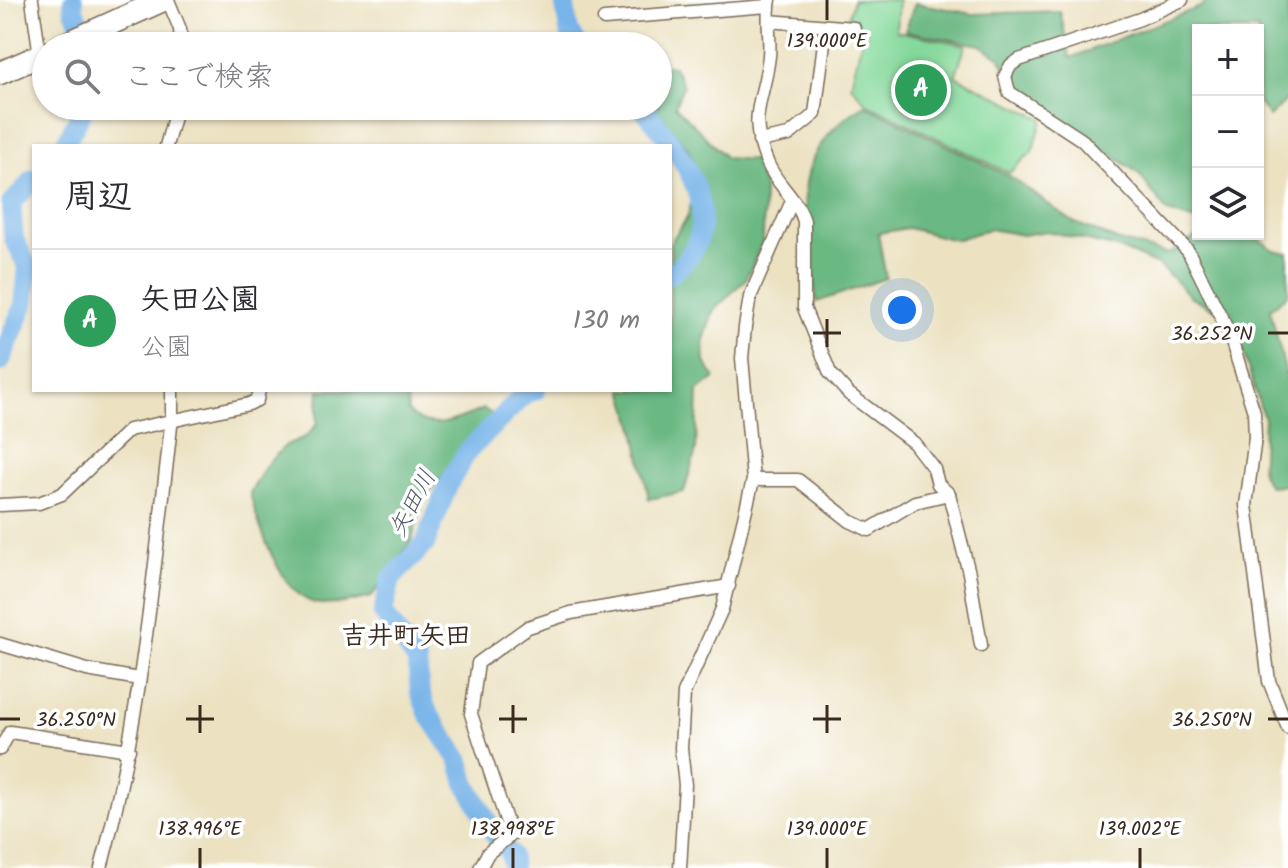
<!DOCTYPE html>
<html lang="ja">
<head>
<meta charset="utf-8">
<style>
  :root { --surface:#fff; --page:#f7f7f7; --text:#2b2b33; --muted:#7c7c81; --line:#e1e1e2; --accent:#0b8043 }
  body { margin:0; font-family:Kalam,"Klee One",sans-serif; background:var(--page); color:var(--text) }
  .controls { position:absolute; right:24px; top:24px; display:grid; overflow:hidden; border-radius:0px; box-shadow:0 2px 6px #0004 }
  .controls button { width:72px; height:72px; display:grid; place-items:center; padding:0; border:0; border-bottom:2px solid var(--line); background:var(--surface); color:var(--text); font:40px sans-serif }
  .you { position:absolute; left:902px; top:310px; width:28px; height:28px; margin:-20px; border:6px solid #fff; border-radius:50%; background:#1a73e8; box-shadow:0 0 0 12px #1a73e833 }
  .badge { display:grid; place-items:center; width:52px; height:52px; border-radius:50%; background:var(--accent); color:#fff; font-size:26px; font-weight:700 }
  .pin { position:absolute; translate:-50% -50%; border:4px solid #fff; box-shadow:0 2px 8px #0006 }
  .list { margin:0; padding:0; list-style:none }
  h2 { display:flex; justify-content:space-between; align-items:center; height:104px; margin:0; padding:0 32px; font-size:34px }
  h2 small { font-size:26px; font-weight:400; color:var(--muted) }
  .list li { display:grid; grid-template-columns:52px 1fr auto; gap:24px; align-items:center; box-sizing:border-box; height:144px; padding:0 32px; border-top:2px solid var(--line) }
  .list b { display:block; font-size:30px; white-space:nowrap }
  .list p { margin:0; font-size:26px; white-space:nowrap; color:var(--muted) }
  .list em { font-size:26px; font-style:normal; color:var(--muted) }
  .icon { flex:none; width:44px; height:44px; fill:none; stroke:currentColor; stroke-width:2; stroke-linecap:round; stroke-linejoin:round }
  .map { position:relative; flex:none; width:1288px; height:868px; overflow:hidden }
  .search { position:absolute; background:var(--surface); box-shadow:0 2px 6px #0004; left:32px; top:32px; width:640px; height:88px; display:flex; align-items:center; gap:20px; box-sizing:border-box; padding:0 28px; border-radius:44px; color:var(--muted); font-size:30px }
  .panel { position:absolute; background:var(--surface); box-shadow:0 2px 6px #0004; left:32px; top:144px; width:640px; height:248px; border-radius:0px }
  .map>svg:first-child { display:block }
  .green { fill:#83d89a; stroke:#5f815c; stroke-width:2 }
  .forest { fill:#6ab882; stroke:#527150; stroke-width:2 }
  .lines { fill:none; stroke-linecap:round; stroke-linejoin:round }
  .river { stroke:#77b4e9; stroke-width:20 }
  .minor-casing { stroke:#796a57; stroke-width:15 }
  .trunk-casing { stroke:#796a57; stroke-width:25 }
  .minor { stroke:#fff; stroke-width:12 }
  .trunk { stroke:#fff; stroke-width:22 }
  .ticks { fill:none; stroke:#3b2a1e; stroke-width:3 }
  .labels { text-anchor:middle; stroke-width:7; stroke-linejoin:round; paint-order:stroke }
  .water-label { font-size:24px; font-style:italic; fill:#505a65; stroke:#fff }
  .quarter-label { font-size:26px; font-weight:bold; fill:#3b2a1e; stroke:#fff }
  .ticks-label { font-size:20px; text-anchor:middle; fill:#3b2a1e; stroke:#fff; stroke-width:7; stroke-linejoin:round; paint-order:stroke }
</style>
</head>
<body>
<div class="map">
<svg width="1288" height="868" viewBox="0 0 1288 868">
  <rect width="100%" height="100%" fill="#fff"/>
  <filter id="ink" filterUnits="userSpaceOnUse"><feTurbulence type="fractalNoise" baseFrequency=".0125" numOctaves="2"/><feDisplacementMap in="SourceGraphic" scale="16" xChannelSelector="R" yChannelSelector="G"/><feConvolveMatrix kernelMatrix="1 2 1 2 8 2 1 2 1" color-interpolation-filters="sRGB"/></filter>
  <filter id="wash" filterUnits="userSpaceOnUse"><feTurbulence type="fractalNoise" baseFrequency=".006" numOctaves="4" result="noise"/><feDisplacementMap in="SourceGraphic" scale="32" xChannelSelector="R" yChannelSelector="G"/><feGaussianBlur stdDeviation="1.8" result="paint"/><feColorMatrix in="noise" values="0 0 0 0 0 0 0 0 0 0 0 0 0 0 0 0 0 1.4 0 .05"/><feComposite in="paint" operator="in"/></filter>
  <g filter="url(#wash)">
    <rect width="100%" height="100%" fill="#ece2c2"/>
    <polygon class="green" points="853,0 898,0 896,31 966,45 955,76 1043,119 1032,152 1009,173 866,103 851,85 862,38 846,25"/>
    <g class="forest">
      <polygon points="1208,0 1288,0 1288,98 1269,117 1258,102 1258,30 1198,30 1198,222 1167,212 1138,173 1018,90 999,57 980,45 905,31 915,3 973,14 1060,11 1070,58 1200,7"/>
      <polygon points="658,65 674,66 683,86 675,106 726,158 754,160 764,188 763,241 746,279 713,311 704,340 705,362 715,378 698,391 696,450 684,492 649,499 634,425 623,390 670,390 670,243 687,218 699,174 688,149 653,106 658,106"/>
      <path d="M865,105L1011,177L1073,222L1119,241L1169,254L1200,234H1252L1274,250L1288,253V294L1270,309L1288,383V485L1269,486L1261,473L1264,419L1233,319L1191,297L1160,266L1121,249L1047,231L1023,235L989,229L955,240L908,228L878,233L886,278L817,302C806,221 780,154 865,105Z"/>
      <path d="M319,390H407L408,412C432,435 457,419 484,409L495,416V430L484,445L457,458L423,499L412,540L371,597C353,601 333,607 315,603C280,594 258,524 250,493L267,464L286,445L307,436L317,424Z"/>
    </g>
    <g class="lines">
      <g class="river">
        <polyline points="73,0 74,11 94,46"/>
        <polyline points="564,0 569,31 577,46"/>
        <path d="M641,106C681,151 738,225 670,274"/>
        <polyline points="64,146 85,106"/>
        <polyline points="0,362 24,305 28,268 14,239 11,204 34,179"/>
        <polyline points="512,868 510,853 496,837 466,783 460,761 428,713 420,692 417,661 383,613 391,579 425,544 449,483 468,451 525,394 536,390"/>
      </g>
    </g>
  </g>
  <g filter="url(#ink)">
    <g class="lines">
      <g class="minor-casing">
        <g id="minor">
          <polyline points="32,0 40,56"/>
          <polyline points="168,0 180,29 181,46"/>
          <path d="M770,0C766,18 771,38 769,56C764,102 746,115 768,164C777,185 798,200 804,221V308L830,373L849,394L914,443L934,469L938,484L949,494L969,573L981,645"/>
          <polyline points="1182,0 1140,19 1019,60 1011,65 1005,76 1009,92 1082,140 1188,251 1229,333 1254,412 1255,438 1246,505 1269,681 1288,728"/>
          <polyline points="604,19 768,6"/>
          <polyline points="769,21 854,28"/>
          <polyline points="759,141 789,135 815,114 826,27"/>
          <polyline points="166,146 177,106"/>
          <polyline points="753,480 798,480 850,521 869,530 915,502 949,494"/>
          <polyline points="0,505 39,503 62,494 129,430 249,404 257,400 259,390"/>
          <polyline points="0,644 87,670 139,679"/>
          <polyline points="0,749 10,732 129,750"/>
          <path d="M101,868C141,721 154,569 172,418V390"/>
          <polyline points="480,868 488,853 511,835 471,714 478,663 528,627 571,613 729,586"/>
          <polyline points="680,868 685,785 681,748 684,693 722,609 753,480 742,358 745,327 750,297 792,201"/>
        </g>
      </g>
      <g class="trunk-casing">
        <g id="trunk">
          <polyline points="61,46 163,0"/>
          <polyline points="0,73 46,53"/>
        </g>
      </g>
      <use href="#minor" class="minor"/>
      <use href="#trunk" class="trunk"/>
    </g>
  </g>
  <path class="ticks" d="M827,0V20M827,319V347M813,333H841M1268,333H1288M200,705V733M513,705V733M827,705V733M0,719H20M186,719H214M499,719H527M813,719H841M1268,719H1288M200,848V868M513,848V868M827,848V868M1140,848V868"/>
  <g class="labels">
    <g class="water-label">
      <text transform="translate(412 503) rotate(-62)" y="8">矢田川</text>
    </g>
    <g class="quarter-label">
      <text x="406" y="644">吉井町矢田</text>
    </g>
  </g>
  <g class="ticks-label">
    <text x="827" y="47">139.000°E</text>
    <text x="1212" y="340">36.252°N</text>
    <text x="76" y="726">36.250°N</text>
    <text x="1212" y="726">36.250°N</text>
    <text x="200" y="835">138.996°E</text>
    <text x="513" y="835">138.998°E</text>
    <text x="827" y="835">139.000°E</text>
    <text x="1140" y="835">139.002°E</text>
  </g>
</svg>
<div class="controls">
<button>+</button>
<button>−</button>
<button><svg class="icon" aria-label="layers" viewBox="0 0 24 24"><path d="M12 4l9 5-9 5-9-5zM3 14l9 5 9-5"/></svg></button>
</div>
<div class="you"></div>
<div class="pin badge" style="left:921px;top:90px;background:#2e9e5b">A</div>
<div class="search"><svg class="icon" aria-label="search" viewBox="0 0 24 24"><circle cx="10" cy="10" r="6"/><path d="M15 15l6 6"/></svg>ここで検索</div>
<section class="panel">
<h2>周辺<small></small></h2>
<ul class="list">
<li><span class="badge" style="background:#2e9e5b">A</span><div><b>矢田公園</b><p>公園</p></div><em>130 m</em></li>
</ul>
</section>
</div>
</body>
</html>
